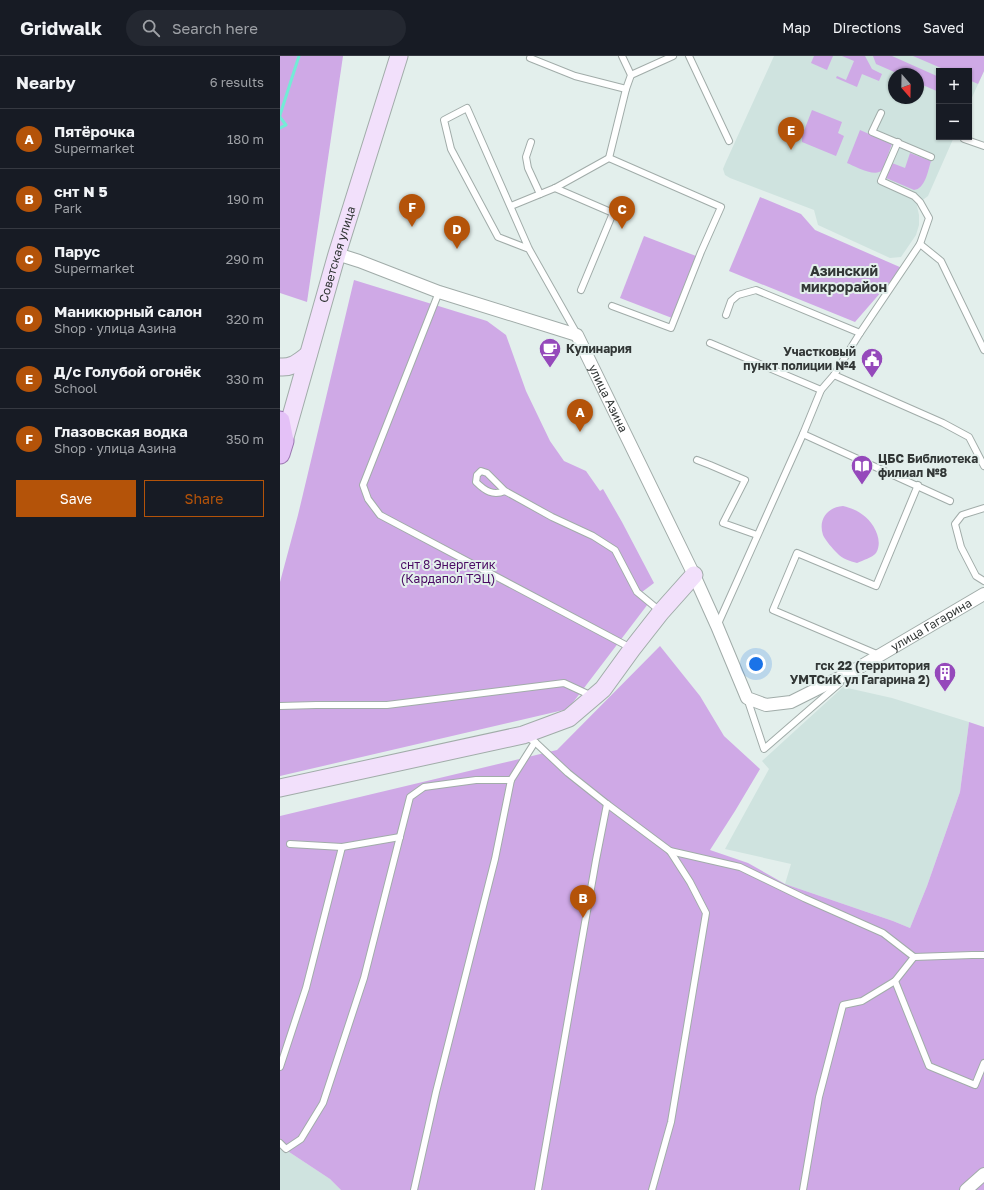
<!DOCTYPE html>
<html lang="en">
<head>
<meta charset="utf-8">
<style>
  :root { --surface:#171b24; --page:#242831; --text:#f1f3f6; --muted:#9ea1a6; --line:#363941; --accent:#b45309 }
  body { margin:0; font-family:"Golos Text",sans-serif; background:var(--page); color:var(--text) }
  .controls { position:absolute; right:12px; top:12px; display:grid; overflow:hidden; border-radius:0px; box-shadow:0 1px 3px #0004 }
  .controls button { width:36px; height:36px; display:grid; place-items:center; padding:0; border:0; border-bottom:1px solid var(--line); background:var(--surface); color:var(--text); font:20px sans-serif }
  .compass { position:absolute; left:608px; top:12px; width:36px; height:36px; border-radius:50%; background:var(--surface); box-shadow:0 1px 3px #0004; rotate:160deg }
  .you { position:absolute; left:476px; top:608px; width:14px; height:14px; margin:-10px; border:3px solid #fff; border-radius:50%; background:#1a73e8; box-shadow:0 0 0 6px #1a73e833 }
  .badge { display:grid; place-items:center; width:26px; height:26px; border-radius:50%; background:var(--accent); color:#fff; font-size:13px; font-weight:700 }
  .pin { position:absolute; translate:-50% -33px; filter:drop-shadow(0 1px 2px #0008) }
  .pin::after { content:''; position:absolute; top:21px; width:14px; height:12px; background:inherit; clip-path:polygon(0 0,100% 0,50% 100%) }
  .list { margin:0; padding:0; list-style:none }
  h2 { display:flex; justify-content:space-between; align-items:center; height:52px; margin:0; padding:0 16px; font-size:17px }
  h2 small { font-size:13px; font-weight:400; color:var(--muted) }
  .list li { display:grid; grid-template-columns:26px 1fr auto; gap:12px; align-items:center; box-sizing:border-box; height:60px; padding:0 16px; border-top:1px solid var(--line) }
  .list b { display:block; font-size:15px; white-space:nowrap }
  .list p { margin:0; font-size:13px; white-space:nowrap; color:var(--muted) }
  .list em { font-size:13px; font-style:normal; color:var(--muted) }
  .actions { display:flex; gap:8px; padding:12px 16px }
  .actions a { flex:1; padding:9px 0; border:1px solid var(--accent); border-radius:0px; text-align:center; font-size:14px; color:var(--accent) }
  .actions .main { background:var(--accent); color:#fff }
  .icon { flex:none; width:22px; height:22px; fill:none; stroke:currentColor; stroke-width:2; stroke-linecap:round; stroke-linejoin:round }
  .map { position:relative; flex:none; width:704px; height:1134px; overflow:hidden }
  header { display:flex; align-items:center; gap:24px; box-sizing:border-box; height:56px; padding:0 20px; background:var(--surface); border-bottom:1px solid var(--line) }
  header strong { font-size:19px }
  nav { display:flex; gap:22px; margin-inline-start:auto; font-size:14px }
  .search { width:280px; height:36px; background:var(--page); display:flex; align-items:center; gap:10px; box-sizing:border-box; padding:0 14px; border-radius:22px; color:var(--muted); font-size:15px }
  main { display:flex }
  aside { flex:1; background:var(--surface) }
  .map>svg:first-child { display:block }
  .built { fill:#cfe3df; fill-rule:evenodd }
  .green { fill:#cfa9e6 }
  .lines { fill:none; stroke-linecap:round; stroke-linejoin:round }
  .stream { stroke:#74ebd6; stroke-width:3 }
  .lane-casing { stroke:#a1aca9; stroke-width:8 }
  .street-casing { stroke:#a1aca9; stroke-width:14 }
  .secondary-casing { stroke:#a1aca9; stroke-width:19 }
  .primary-casing { stroke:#9a76b0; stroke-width:21 }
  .lane { stroke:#fff; stroke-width:6 }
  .street { stroke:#fff; stroke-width:12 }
  .secondary { stroke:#f2e0fb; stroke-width:17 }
  .primary { stroke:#e4c1f7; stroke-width:19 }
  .labels { text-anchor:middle; stroke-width:4; stroke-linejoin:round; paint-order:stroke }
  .street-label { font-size:12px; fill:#323736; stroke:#e3efec }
  .poi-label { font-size:12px; font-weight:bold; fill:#323736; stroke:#e3efec; text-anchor:start }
  .park-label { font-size:12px; fill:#490a63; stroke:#e3efec }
  .quarter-label { font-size:14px; font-weight:bold; fill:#323736; stroke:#e3efec }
</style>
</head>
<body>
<header>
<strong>Gridwalk</strong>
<div class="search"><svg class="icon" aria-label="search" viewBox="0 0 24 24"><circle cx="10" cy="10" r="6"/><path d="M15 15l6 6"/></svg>Search here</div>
<nav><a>Map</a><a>Directions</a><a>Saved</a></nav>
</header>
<main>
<aside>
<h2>Nearby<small>6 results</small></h2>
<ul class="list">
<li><span class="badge">A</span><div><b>Пятёрочка</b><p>Supermarket</p></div><em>180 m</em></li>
<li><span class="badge">B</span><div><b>снт N 5</b><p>Park</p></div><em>190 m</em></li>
<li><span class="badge">C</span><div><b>Парус</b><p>Supermarket</p></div><em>290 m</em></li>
<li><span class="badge">D</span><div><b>Маникюрный салон</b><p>Shop · улица Азина</p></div><em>320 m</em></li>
<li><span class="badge">E</span><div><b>Д/с Голубой огонёк</b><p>School</p></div><em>330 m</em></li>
<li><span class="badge">F</span><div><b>Глазовская водка</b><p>Shop · улица Азина</p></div><em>350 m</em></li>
</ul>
<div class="actions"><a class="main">Save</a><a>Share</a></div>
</aside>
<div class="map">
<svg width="704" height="1134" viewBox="0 0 704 1134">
  <rect width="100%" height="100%" fill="#e3efec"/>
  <g class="built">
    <path d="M494,0H704V15L689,48V15H659V81H674L648,140L640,146L637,150L639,159V169L636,179L621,201L610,202L538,169L534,154L450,122L445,119L443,113L445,108ZM614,18H638V42H614Z"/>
    <polygon points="563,631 612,642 689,666 680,736 647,830 630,872 613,865 505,828 511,808 445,793 489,713 482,705"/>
    <polygon points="0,1090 50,1123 61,1134 0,1134"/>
  </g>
  <g class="green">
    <polygon points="0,0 63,0 27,246 0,237"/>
    <polygon points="534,0 553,0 547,14 531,7"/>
    <polygon points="562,0 585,0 592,13 602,18 599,25 582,18 577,31 556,22 557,20 566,24 574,5"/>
    <polygon points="593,0 612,0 659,21 659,36 638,27 638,18 619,18 596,8"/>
    <polygon points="633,0 704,0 704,15 698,28 689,24 689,15 668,15"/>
    <polygon points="532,54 562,66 558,77 564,80 556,100 522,86 522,80"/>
    <path d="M580,74L612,88C609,95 606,107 602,114C596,122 574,110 567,107Z"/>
    <path d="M630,97L651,105C648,115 645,133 634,134L606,122L612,107L625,112Z"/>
    <polygon points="480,141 521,158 535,174 622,212 575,266 449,215"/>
    <polygon points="364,180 416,200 392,262 340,242"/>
    <polygon points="74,224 207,265 226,279 246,335 270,385 284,405 306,415 320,435 323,433 342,466 374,527 362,536 371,544 288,653 0,720 0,526 18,459"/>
    <path d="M563,450C570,452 577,454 583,459C593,466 604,484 596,497C592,502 583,504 577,507C570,505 562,503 557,497C553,493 545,484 543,479C538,464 547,451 563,450Z"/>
    <polygon points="380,590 420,640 444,680 480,713 455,755 430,794 468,807 505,828 613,865 630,872 647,830 680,736 689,666 704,671 704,1134 61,1134 50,1123 0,1090 0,760 277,694"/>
  </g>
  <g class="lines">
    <g class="stream">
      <polyline points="0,59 19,0"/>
      <polyline points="0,61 6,69 0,72"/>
    </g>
    <g class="lane-casing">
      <g id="lane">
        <polyline points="409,0 449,85"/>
        <polyline points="250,2 295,20 346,33"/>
        <polyline points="351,19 393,0"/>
        <polyline points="601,57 592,76 651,101"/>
        <polyline points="684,83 704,90"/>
        <polyline points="251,86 246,101 248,112 260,138"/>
        <polyline points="618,86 601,125 634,140 640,146 649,162 640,188 580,277 554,319 663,367 689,381 704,410"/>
        <polyline points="329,102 346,33 351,19 342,0"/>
        <polyline points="275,132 333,157 301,234"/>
        <polyline points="231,150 275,132 329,102 441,151 421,196 391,272 332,250"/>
        <polyline points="640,188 661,205 704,294"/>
        <polyline points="249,193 218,181 171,93 164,64 187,52 249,193 297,278"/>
        <polyline points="159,236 83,429 88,443 100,459 351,592"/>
        <polyline points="446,259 451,245 458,239 476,234 580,277"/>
        <polyline points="430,287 541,334"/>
        <polyline points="554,319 541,334 523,378 670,445"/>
        <polyline points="417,404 430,409 465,424 443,467 477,479"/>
        <path d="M225,435C213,440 205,435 196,426L197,419L201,415L207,417L225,435L272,461L313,480L335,494L357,536L380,555"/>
        <polyline points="704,452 682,459 675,468 681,491 696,520 704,525"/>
        <polyline points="437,570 523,378"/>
        <polyline points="599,599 493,554 517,497 596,530 638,429"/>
        <polyline points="467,642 484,693 560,627"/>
        <polyline points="0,650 36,649 107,649 284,627 312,640"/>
        <polyline points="246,681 255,686 288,717 327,748 390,795 410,826 426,857 391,1066 372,1134"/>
        <polyline points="10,788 62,791 120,781"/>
        <polyline points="390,795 460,811 524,842 603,877 634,901 692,899 704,899"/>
        <polyline points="615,925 649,1010 695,1029 704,1007"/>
        <polyline points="0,1011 26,932 62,791"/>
        <polyline points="0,1087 6,1093 21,1083 43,1047 84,922 130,741 144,731 196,724 231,724"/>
        <polyline points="134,1134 156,1036 215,803 231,724 255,686"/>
        <polyline points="258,1134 316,804 327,748"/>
        <polyline points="523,1134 539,1041 563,949 582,945 615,925 634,901"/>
      </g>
    </g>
    <g class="street-casing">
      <g id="street">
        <path id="s1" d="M57,198L79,205L159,236L297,279L414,519L437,570L467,642L486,649L511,646L573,615L704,538"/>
        <polyline points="686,1134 704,1118"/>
      </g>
    </g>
    <g class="secondary-casing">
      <g id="secondary">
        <path d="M0,311C13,312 18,306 28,299"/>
        <path id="s2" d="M4,385L57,198L119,0"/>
        <polyline points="0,732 243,679 289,662 323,633 352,593 381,556 414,519"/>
      </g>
    </g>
    <g class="primary-casing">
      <polyline id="primary" points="0,365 4,385 0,398"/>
    </g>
    <use href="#lane" class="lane"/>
    <use href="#street" class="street"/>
    <use href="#secondary" class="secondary"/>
    <use href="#primary" class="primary"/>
  </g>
  <defs>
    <g id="cafe-pin" transform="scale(1.15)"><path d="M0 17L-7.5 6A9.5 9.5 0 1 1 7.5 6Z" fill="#9549bb" stroke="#e3efec"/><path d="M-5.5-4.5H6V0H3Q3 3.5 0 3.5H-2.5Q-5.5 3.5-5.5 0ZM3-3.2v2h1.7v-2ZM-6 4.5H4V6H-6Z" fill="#fff"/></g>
    <g id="civic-pin" transform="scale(1.15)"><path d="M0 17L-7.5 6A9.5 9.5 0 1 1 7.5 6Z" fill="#9549bb" stroke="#e3efec"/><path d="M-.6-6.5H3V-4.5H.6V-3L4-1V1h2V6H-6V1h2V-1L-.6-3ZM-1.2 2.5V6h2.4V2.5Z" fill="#fff"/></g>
    <g id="library-pin" transform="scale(1.15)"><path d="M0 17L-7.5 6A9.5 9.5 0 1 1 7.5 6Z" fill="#9549bb" stroke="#e3efec"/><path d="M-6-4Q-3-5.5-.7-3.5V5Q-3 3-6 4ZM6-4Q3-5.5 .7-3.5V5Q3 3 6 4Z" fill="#fff"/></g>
    <g id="building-pin" transform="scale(1.15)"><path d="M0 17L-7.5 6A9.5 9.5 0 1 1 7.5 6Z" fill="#9549bb" stroke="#e3efec"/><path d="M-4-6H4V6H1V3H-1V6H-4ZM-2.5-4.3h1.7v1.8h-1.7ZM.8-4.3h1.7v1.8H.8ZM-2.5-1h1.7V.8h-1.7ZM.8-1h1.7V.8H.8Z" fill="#fff"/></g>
  </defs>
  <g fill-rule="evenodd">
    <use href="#cafe-pin" x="270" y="293"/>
    <use href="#civic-pin" x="592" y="303"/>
    <use href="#library-pin" x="582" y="410"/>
    <use href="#building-pin" x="665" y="617"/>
  </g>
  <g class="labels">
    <g class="street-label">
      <text dy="4" stroke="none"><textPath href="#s2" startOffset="194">Советская улица</textPath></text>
      <text dy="4" stroke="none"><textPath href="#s1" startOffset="324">улица Азина</textPath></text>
      <text dy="4" stroke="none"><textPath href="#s1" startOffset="860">улица Гагарина</textPath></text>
    </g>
    <g class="poi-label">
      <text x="286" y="297">Кулинария</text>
      <text x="576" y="300" text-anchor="end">Участковый<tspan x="576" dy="14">пункт полиции №4</tspan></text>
      <text x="598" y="407">ЦБС Библиотека<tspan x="598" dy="14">филиал №8</tspan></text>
      <text x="650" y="614" text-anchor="end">гск 22 (территория<tspan x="650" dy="14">УМТСиК ул Гагарина 2)</tspan></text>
    </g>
    <g class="park-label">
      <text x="168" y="513">снт 8 Энергетик<tspan x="168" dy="14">(Кардапол ТЭЦ)</tspan></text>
    </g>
    <g class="quarter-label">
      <text x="564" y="220">Азинский<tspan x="564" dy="16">микрорайон</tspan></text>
    </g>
  </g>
</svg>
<div class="controls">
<button>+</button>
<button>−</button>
</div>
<svg class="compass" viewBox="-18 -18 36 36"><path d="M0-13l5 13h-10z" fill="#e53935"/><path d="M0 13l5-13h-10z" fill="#9ea1a6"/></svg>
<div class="you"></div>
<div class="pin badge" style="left:300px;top:376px">A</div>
<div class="pin badge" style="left:303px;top:862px">B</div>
<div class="pin badge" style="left:342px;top:173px">C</div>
<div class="pin badge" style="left:177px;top:193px">D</div>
<div class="pin badge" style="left:511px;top:94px">E</div>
<div class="pin badge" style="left:132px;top:171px">F</div>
</div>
</main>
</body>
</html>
